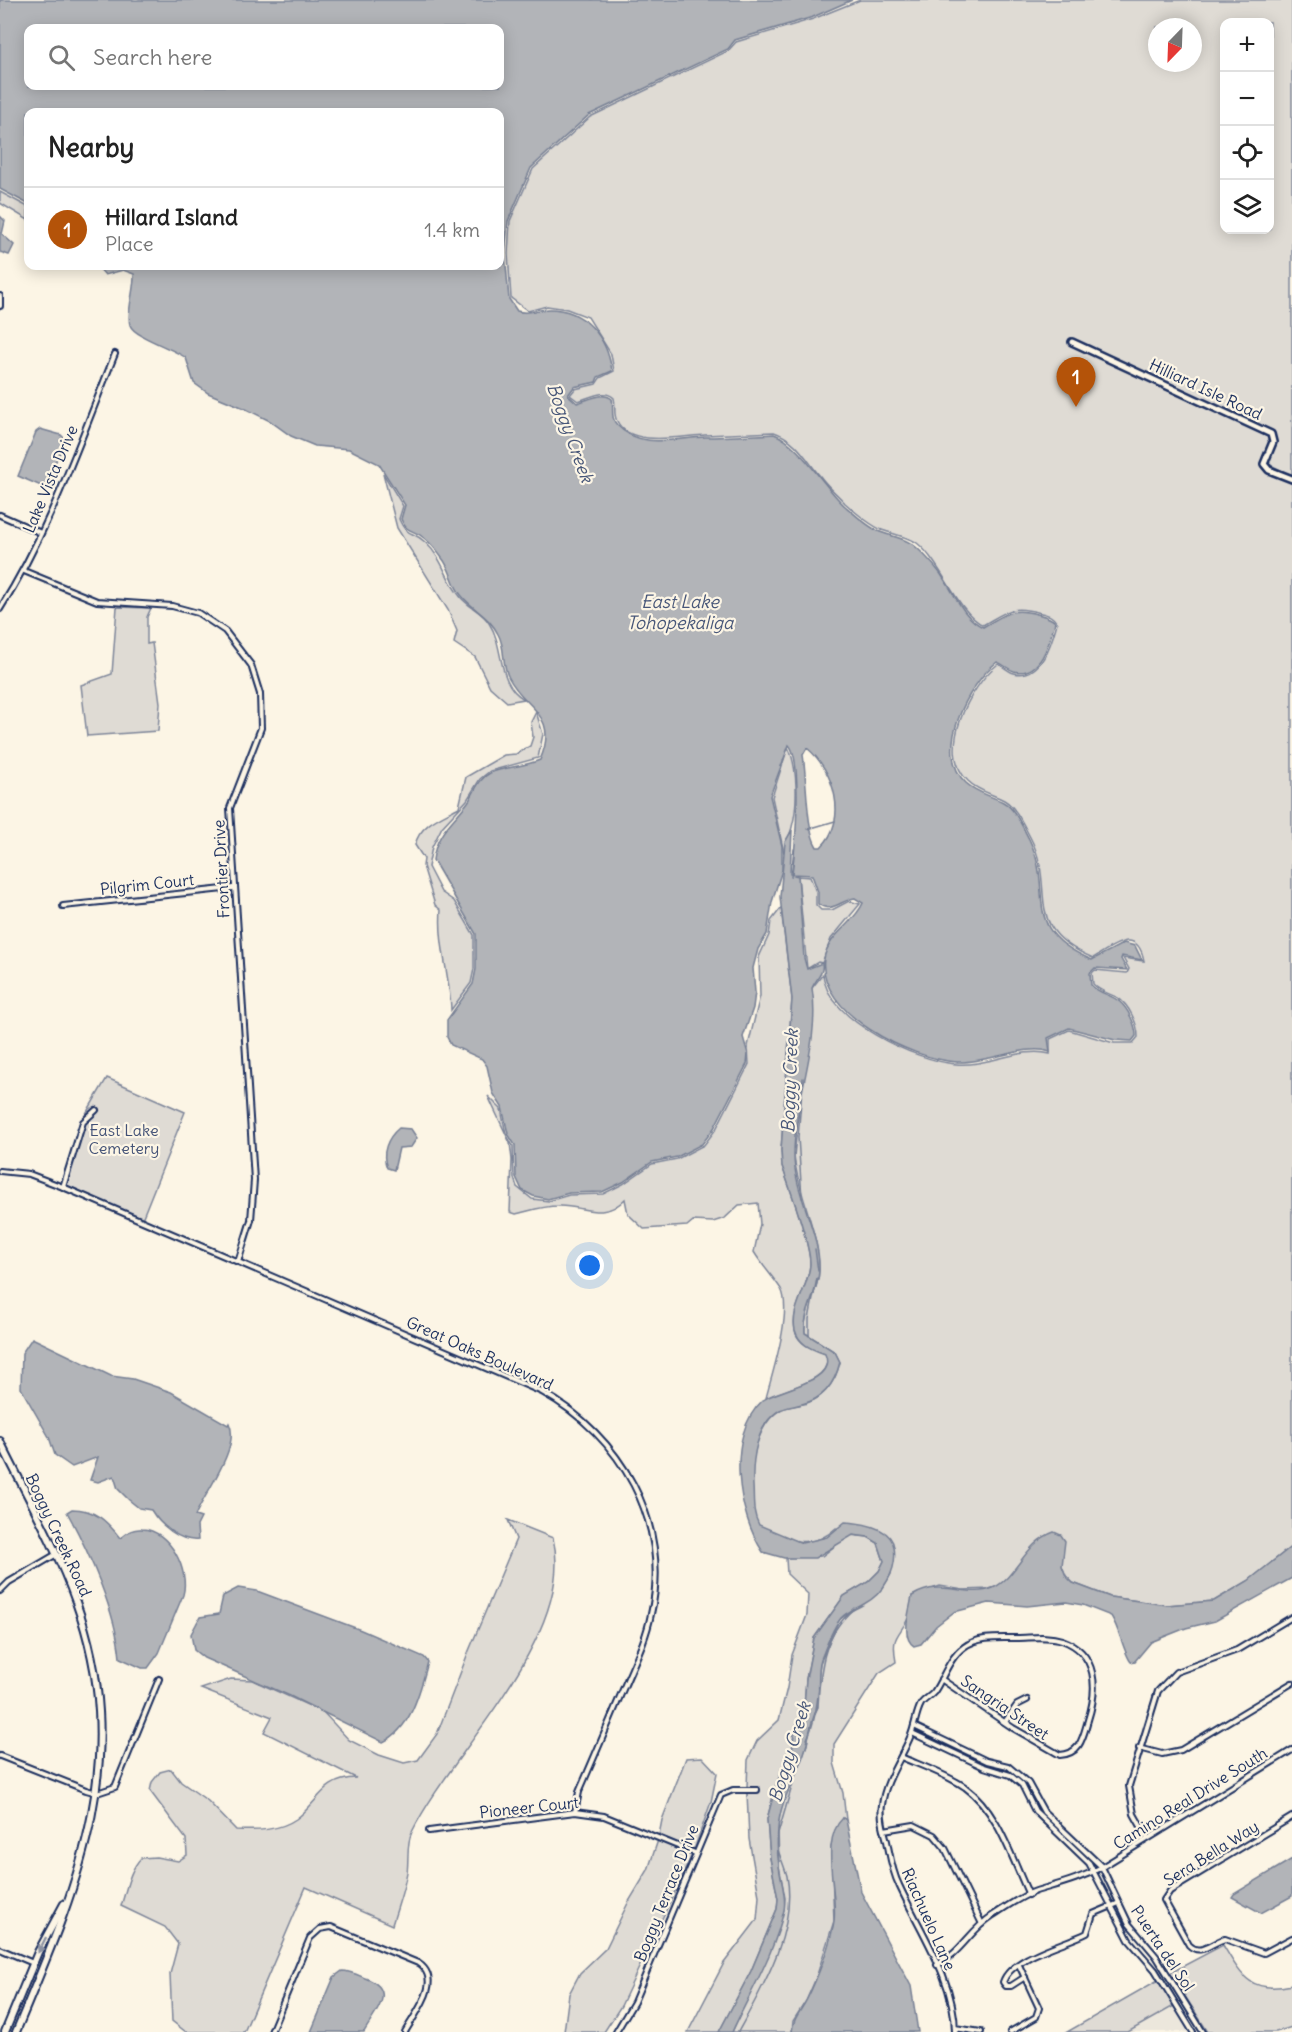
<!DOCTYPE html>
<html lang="en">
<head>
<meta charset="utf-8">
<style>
  :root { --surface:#fff; --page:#f6f6f6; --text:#222; --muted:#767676; --line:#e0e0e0; --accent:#b45309 }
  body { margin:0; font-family:Delius,sans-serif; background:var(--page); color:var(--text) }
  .controls { position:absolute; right:18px; top:18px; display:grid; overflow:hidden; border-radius:12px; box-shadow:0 3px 15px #0003 }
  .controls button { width:54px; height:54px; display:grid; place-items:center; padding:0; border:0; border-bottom:2px solid var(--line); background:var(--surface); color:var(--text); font:30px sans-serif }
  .compass { position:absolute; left:1148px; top:18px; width:54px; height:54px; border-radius:50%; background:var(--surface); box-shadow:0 3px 15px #0003; rotate:203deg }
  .you { position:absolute; left:590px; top:1266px; width:21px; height:21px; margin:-15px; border:4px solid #fff; border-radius:50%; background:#1a73e8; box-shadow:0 0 0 9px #1a73e833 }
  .badge { display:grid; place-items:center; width:39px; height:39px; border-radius:50%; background:var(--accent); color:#fff; font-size:20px; font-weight:700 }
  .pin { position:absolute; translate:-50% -50px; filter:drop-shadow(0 2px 3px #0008) }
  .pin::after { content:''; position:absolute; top:32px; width:21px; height:18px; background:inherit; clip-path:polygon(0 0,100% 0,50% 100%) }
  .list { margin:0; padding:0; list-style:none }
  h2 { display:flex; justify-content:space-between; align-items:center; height:78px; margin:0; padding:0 24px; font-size:26px }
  h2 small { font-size:20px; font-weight:400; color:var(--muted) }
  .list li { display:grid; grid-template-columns:39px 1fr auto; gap:18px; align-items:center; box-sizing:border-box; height:84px; padding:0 24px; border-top:2px solid var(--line) }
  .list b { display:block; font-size:22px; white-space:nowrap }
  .list p { margin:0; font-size:20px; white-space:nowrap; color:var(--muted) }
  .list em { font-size:20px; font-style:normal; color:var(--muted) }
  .icon { flex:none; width:33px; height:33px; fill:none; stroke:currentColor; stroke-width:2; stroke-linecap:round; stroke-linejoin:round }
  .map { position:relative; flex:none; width:1292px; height:2032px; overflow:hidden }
  .search { position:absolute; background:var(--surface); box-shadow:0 3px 15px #0003; left:24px; top:24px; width:480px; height:66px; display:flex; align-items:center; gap:15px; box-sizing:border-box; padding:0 21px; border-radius:12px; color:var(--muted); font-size:22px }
  .panel { position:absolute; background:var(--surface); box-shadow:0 3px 15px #0003; left:24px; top:108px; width:480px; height:162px; border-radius:12px }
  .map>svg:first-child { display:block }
  .built { fill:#ece7dc }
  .green { fill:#dfdbd4; stroke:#7d8599; stroke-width:1.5; fill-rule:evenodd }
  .water { fill:#b2b4b8; stroke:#767f94; stroke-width:1.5; fill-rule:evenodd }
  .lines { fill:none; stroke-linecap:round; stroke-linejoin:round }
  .stream { stroke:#767f94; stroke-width:1.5 }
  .street-casing { stroke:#1b2f5e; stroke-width:8 }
  .secondary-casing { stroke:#1b2f5e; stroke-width:10 }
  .primary-casing { stroke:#1b2f5e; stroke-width:10 }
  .street { stroke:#fcf5e5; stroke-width:4 }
  .secondary { stroke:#fcf5e5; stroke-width:5 }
  .primary { stroke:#fcf5e5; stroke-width:6 }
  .oneway { fill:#8c92a2 }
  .labels { text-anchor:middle; stroke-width:4.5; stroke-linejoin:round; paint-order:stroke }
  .street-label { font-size:16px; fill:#1b2f5e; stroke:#fcf5e5 }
  .park-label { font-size:16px; fill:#425176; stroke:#fcf5e5 }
  .water-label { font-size:18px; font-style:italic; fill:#485779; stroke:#fcf5e5 }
</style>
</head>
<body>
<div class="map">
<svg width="1292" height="2032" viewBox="0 0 1292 2032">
  <rect width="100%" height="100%" fill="#fcf5e5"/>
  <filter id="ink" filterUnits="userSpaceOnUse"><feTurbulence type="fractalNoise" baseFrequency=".0167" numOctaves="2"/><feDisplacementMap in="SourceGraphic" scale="12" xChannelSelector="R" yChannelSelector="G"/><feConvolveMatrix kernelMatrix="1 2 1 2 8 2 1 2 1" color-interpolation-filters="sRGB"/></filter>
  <g filter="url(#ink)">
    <polygon class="built" points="1174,2006 1190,2032 1128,2032"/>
    <g class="green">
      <path d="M860,0H1292V476L1267,463L1275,443L1272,431L1071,339L1069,343L1269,436L1271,442L1262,463L1268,472L1292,482V1546L1248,1581L1214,1601L1167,1605L1110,1597L1073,1583L1066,1576L1062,1566L989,1589L963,1590L940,1586L912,1596C911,1602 911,1611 909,1617C898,1638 891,1635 896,1662L879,1673L834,1744V1763L843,1793L846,1820L843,1818L831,1847L834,1921L816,1978L806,2001L793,2021L792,2032H732L777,1932L784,1909L785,1898L779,1866L778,1828L781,1806L807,1745L811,1720L818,1707L817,1687L820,1663L839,1620L883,1588L891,1574L889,1538L836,1528C811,1552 785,1540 758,1525C745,1497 749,1428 780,1410C787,1406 798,1406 807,1403C825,1397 836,1380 840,1362L835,1352L805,1333C803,1310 819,1292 819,1270C819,1232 798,1194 794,1156L812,988L823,974C826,1020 916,1061 956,1064C988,1067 1022,1046 1050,1054V1039L1069,1030L1114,1043H1133L1138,1037C1138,1024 1129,1005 1118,998C1109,993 1100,992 1093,984L1092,973L1095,970L1127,973L1129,969L1123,958L1144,961C1137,924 1111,948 1093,958C1019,927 1058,890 1030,837C1024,826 1016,807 1004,800C992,794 978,791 968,781C936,751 970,686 998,664C1004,666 1008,672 1014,673C1042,680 1052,641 1057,623C1053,616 1049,615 1041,613C1011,605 1009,610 983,625C957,612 942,563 917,543C911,538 891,533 882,530C870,525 855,512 845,503C837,494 827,486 820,476C806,459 796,439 774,432C751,433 728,434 705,435C682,436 630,448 617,421C613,414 616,406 614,398C604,388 590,398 578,401L570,395L575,389L596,384L600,378L614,371L611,354L588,317L567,309L547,306L528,311L511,298L508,254L510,221L533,169L590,117L728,51L736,42L813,19ZM1224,22H1270V230H1224ZM1157,27H1193V63H1157Z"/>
      <polygon points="0,192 28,207 28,220 0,203"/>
      <path d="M383,473L403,506L399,519C407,538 413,530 425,542C444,560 444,576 459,595C467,607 482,611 489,623C505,647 496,683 524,699L507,702L490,687L475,657L454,643L457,631L448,610L397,528Z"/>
      <polygon points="117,607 151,608 147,617 147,644 152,643 160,703 158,731 87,736 81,685 112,674"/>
      <path d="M536,712L543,734L538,758L490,771L480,779L467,800L442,827L432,847L428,867L441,892L454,901L474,935V969L471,983L451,1010C450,976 438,944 441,910L435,905L423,866L424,859L415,845C420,824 441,817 459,807L466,777L504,755L516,754L530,746L533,737L531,722Z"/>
      <path d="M788,747C798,767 798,805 792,827C790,836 785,843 784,853L772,797Z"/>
      <polygon points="798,876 810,877 816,892 816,905 821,910 832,910 849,901 860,904 831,939 822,963 818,962 807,969"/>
      <path d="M781,908L792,999L781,1150L782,1166C790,1189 810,1242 810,1263C810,1287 788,1310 796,1334C801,1346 815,1349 826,1354C836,1381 781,1389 766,1398C772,1374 793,1311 781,1289C773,1277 762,1265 754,1252L760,1224L758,1203L739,1205L725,1218L713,1222L693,1221L687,1226L644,1229L628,1214L625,1199C603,1222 583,1205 558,1206C543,1206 529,1211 516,1214L510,1212L512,1160L510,1143L488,1096L501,1109L506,1134L513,1146L514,1178L517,1187L532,1199L549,1201L569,1195L603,1194L623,1184L652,1164L677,1159L704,1145L716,1129L749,1064L748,1046L760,996L759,957L769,935L771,921Z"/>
      <polygon points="107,1078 185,1112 142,1219 61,1184 81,1122"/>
      <path d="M508,1520L553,1538C577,1634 452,1751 412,1832C406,1843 409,1860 407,1872C404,1890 397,1908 392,1925L306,1887L244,2032H186L172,2021L170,1974L178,1944L165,1927L121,1906C127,1888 129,1871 141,1858L156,1857L178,1861L187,1855L186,1839L150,1791L152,1782L160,1772L171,1769L181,1782L208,1801L236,1830C256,1831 279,1831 296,1819C320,1801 322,1779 356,1778L264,1732L272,1717L201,1689L231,1679L252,1680L323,1712L349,1740L379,1755L404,1763L418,1760L437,1734L468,1653L516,1539Z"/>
      <polygon points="849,1535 868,1537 878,1543 884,1561 879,1571 868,1582 844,1596 814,1638 806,1679 804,1706 794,1733 792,1752 777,1782 767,1819 770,1858 778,1899 777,1909 751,1971 719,2032 688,2032 724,1963 757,1920 759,1896 749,1839 747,1792 759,1792 759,1788 747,1787 748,1760 757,1741 779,1720 787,1688 792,1655 807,1615 808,1594 787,1574 786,1558 822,1556"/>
      <polygon points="702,1757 717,1773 711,1802 694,1850 659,1835 662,1820 686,1758"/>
      <polygon points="658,1840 692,1855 621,2006 604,2032 564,2032 569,1994 580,1973 606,1948 628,1903 648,1870"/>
      <path d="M1223,1945C1242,1977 1250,1994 1292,1985V2027L1276,2032H1208L1170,1973Z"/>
      <polygon points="1158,1980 1174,2006 1128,2032 1067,2032"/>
    </g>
    <g class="water">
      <path d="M0,0H852L813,17L735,40L728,49L589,115L531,168L508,221L505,254L509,299L517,311C529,315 537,309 549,309C585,309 607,337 612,371L598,377L596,382L574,387L568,395L577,403C589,400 602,391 612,399C614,407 610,418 617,425C640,450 677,438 705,437C729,437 751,435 774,434C798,442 824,487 845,506C854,514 867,526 878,531C889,536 907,538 916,547C927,557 938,569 946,582C957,598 964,618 983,627C1007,614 1010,607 1037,614C1044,616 1050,617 1055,622C1050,641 1041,678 1014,671C1007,669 1004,664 997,662C968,684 933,752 966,783C977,793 991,796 1003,802C1015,808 1023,828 1029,839C1056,894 1017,928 1092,960L1124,943L1135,946L1142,960L1122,956L1121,959L1127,970L1095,968L1090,973L1091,985C1099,994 1111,994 1120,1002C1128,1009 1136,1025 1136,1036L1132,1041L1115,1040L1069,1028L1048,1038L1050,1052C1027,1043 986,1064 957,1062C911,1059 817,1014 824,959C828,934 855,923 863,903L855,898C841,900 831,914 818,904V892L812,875L792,874C795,850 803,760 789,745L770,796L782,846V870L772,902L767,934L758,949L753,968L755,992L753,1008L743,1037L748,1054L747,1064L714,1128L702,1144L677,1157L652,1162L623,1182L602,1192L569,1193L548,1199L533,1196L522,1190L516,1177L515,1145L508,1134L502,1107L493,1093L487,1066L482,1059L451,1045L447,1037V1020L473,984L476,969V934L433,860C436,833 452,823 468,802C475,792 478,779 490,773C503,767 523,767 540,760C560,714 525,709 509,678C501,663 506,648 498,634C489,616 473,610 461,595C452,584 451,569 442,558C437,551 431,543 424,538C413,528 408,535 401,519L405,505L379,464L349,449L315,446L291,436L270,421L244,408L208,393L194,383L186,358C175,349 134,337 130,325C126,312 135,289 134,274L123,270L105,275L97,266H500V112H28V204L0,189ZM28,28H500V86H28ZM807,748C834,770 849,820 821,847H817C806,831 807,779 803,755Z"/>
      <polygon points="0,216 5,221 2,234 14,245 9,255 0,252"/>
      <polygon points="40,429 61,435 66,440 45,484 41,486 18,476 36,432"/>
      <path d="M792,830L790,874L798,876L804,958L807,969L822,963C824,974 817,977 812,988C821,1043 794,1099 794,1155C794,1195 821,1232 819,1271C818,1293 803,1311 805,1333L835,1352L840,1362C835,1383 824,1399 802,1404C795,1406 786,1407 780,1410C756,1424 752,1460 753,1485C754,1499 752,1512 759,1525L802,1543L827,1537L845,1522C861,1523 891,1527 894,1547C898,1570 883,1594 864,1604C856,1609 848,1611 841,1618C831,1630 827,1645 821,1659C816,1673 821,1700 817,1709C810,1723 810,1733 806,1747C798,1776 780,1798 778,1829C777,1841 777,1854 779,1865C780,1880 787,1895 784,1910C775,1952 750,1993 732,2032H719L751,1971L777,1909L778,1899L770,1858L767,1819L777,1782L792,1752L794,1733L804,1707L806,1679L814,1638L844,1596L868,1582L879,1571L884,1561L878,1543L868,1537L853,1535L815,1558H784L763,1552C738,1515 725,1436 762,1401C775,1389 838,1383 825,1354C812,1349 799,1345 795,1330C790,1307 810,1286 810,1263C810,1242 790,1189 782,1166L781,1150L792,999L780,897L785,842Z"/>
      <path d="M399,1128L411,1129L417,1138L411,1147L399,1148L394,1170L387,1168C381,1153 387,1138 399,1128Z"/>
      <path d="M32,1338L111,1376L133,1379L171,1392L228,1425L229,1423C241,1446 205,1493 195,1516L201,1518L197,1526L198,1540C180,1542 160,1525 151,1510L139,1508L129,1500L118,1489L114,1476L98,1482L90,1480L98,1457L72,1467L55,1455L49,1437L21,1388L22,1353Z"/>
      <path d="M72,1509C95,1509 107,1521 120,1538C127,1533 132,1528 142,1529C170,1530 190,1571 183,1595L159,1653L148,1668H142L120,1658C116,1612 89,1552 67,1512Z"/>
      <path d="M1054,1532L1061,1535L1065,1541L1062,1566L1066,1576L1073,1583L1110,1597L1167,1605L1214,1601L1248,1581L1292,1546V1578L1215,1621L1186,1628L1151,1642L1135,1661L1131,1662C1125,1656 1119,1628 1111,1616L1083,1605L1066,1602L1027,1606L989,1603L954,1612L936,1626L921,1644L914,1646C900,1637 910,1610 912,1596C943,1577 967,1599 993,1588C1017,1577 1025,1542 1054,1532Z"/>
      <path d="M238,1588L257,1591L361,1630L424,1657L428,1662C420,1691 412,1728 383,1742L290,1696L204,1658L194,1650L191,1634L200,1617L219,1614L223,1596Z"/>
      <path d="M843,1818L846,1820L861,1892L911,1986L918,2032H792C793,2018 801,2011 807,1999C817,1979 831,1943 834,1921C838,1892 819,1840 843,1818Z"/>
      <polygon points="1292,1859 1292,1896 1261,1913 1232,1897 1234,1894"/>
      <path d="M342,1971C350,1971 358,1975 365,1978C398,1990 376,2011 364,2032H311L334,1977Z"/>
    </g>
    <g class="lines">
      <g class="stream">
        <polyline points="808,829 835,821"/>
        <polyline points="791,877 794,849"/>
        <polyline points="802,1198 798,1137 803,1078"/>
        <polyline points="815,1249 818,1271"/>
        <polyline points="809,1336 809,1319 817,1278"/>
        <path d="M807,1739C824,1704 814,1658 838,1626C842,1620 848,1614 854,1608"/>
        <polyline points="778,1834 797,1769"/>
        <path d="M738,2032C763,1987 797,1930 787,1876C785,1868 781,1859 778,1850"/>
      </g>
      <g class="street-casing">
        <g id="street">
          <polyline points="0,296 0,306"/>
          <polyline points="0,515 41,533"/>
          <polyline points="24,571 97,601 172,606 198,613 225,631 251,665 260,694 261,728 230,808 254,1180 251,1220 238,1262"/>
          <path d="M0,609C50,530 80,440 115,354"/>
          <polyline points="63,906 233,888"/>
          <path d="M0,1171L29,1174L63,1187L542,1392C620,1435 672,1523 651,1614C646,1640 634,1663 624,1687C609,1722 594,1758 579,1792L575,1812"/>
          <polyline points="63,1187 83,1122 96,1110"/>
          <polyline points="0,1591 9,1582 55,1555"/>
          <path d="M941,1679L1013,1728L1060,1755C1081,1754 1083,1736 1088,1720C1098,1689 1098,1653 1062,1640C1047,1635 1031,1638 1017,1638C999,1638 979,1636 964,1647C949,1658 944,1677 934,1692C930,1697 924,1699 921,1704C916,1713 915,1725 911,1735C902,1758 885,1780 882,1805C880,1817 884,1830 887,1841C890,1856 892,1871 899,1885C920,1931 955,1980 955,2032"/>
          <polyline points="1005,1722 1017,1705 1027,1700"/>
          <polyline points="914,1726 987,1761 1008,1766 1028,1783 1044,1812 1102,1867 1129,1924 1156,1956 1203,2032"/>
          <polyline points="912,1733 984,1767 1010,1775 1022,1785 1035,1811 1089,1863 1129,1940 1155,1970 1193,2032"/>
          <polyline points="1139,1748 1162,1754 1181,1750 1292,1683"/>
          <polyline points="0,1756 86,1790 97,1793 115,1787 159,1679"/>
          <path d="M901,1757C922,1766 946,1774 965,1787C998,1811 1012,1859 1029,1895"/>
          <path d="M1292,1817L1170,1891L1164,1900L1189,1945C1201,1957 1212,1942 1225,1939L1264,1953L1292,1938"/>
          <polyline points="884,1830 914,1825 934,1835 945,1848 982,1924"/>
          <polyline points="429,1831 575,1812 604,1816 695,1853"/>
          <polyline points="1147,1837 1134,1814 1129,1786 1158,1691 1176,1672 1237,1650 1292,1617"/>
          <polyline points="0,1949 33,1963"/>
          <path d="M937,1965C962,1952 969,1931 992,1916C1006,1907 1021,1896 1036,1891C1059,1884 1080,1879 1102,1867L1292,1750"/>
          <path d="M1025,1977L1011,1986H1006L1003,1982C1012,1956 1066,1944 1087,1933L1093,1914L1119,1903"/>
          <polyline points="955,2028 981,2032"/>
          <path d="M271,2032L310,1938L320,1929L331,1927L418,1963C444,1980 416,2012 405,2032"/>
          <polyline points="616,2032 634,2002 721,1795 733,1790 757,1790"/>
          <polyline points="1010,2032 1036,2017 1039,2008 1019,1965"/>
        </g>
      </g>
      <g class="secondary-casing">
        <polyline id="secondary" points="1072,342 1271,434 1273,442 1264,464 1269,470 1292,479"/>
      </g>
      <g class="primary-casing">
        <g id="primary">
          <path d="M0,1441C26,1494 56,1546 76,1602C133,1761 77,1886 16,2032"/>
          <polyline points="5,2032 38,1952 64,1904"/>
        </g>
      </g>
      <use href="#street" class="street"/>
      <use href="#secondary" class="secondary"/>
      <use href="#primary" class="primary"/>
    </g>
    <defs><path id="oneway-solid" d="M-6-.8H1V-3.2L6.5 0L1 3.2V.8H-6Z" transform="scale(1.5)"/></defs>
    <use class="oneway" href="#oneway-solid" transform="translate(42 1945) rotate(117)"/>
  </g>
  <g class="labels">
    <g class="street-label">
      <text transform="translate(1206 389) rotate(25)" y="6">Hilliard Isle Road</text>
      <text transform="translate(50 479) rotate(-67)" y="6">Lake Vista Drive</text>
      <text transform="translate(221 869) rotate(-93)" y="6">Frontier Drive</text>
      <text transform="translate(147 884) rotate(-6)" y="6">Pilgrim Court</text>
      <text transform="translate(480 1353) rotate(24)" y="6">Great Oaks Boulevard</text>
      <text transform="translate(59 1535) rotate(65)" y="6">Boggy Creek Road</text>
      <text transform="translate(1005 1707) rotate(34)" y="6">Sangria Street</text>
      <text transform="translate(1190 1798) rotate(-32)" y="6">Camino Real Drive South</text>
      <text transform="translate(529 1807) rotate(-6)" y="6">Pioneer Court</text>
      <text transform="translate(1211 1853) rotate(-32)" y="6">Sera Bella Way</text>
      <text transform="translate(666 1893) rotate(-68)" y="6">Boggy Terrace Drive</text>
      <text transform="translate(929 1919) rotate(66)" y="6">Riachuelo Lane</text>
      <text transform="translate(1163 1948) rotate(56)" y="6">Puerta del Sol</text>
    </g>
    <g class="park-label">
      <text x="124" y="1136">East Lake<tspan x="124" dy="18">Cemetery</tspan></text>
    </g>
    <g class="water-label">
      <text transform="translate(570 433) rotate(70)" y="6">Boggy Creek</text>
      <text x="680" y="608">East Lake<tspan x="680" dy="21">Tohopekaliga</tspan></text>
      <text transform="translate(790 1081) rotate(-88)" y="6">Boggy Creek</text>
      <text transform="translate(790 1752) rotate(-73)" y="6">Boggy Creek</text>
    </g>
  </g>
</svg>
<div class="controls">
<button>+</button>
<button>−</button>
<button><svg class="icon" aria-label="locate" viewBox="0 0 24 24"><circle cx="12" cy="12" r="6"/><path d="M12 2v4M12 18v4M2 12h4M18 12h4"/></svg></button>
<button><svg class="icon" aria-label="layers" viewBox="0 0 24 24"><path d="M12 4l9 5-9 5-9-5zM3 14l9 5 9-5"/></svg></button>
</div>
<svg class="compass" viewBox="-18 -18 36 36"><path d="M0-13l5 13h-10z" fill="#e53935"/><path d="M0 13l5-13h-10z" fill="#767676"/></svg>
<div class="you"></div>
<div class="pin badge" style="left:1076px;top:407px">1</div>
<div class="search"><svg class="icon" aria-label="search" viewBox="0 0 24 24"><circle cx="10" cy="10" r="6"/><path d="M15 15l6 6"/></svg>Search here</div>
<section class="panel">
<h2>Nearby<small></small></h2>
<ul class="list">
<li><span class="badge">1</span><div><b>Hillard Island</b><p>Place</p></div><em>1.4 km</em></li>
</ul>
</section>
</div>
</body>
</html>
